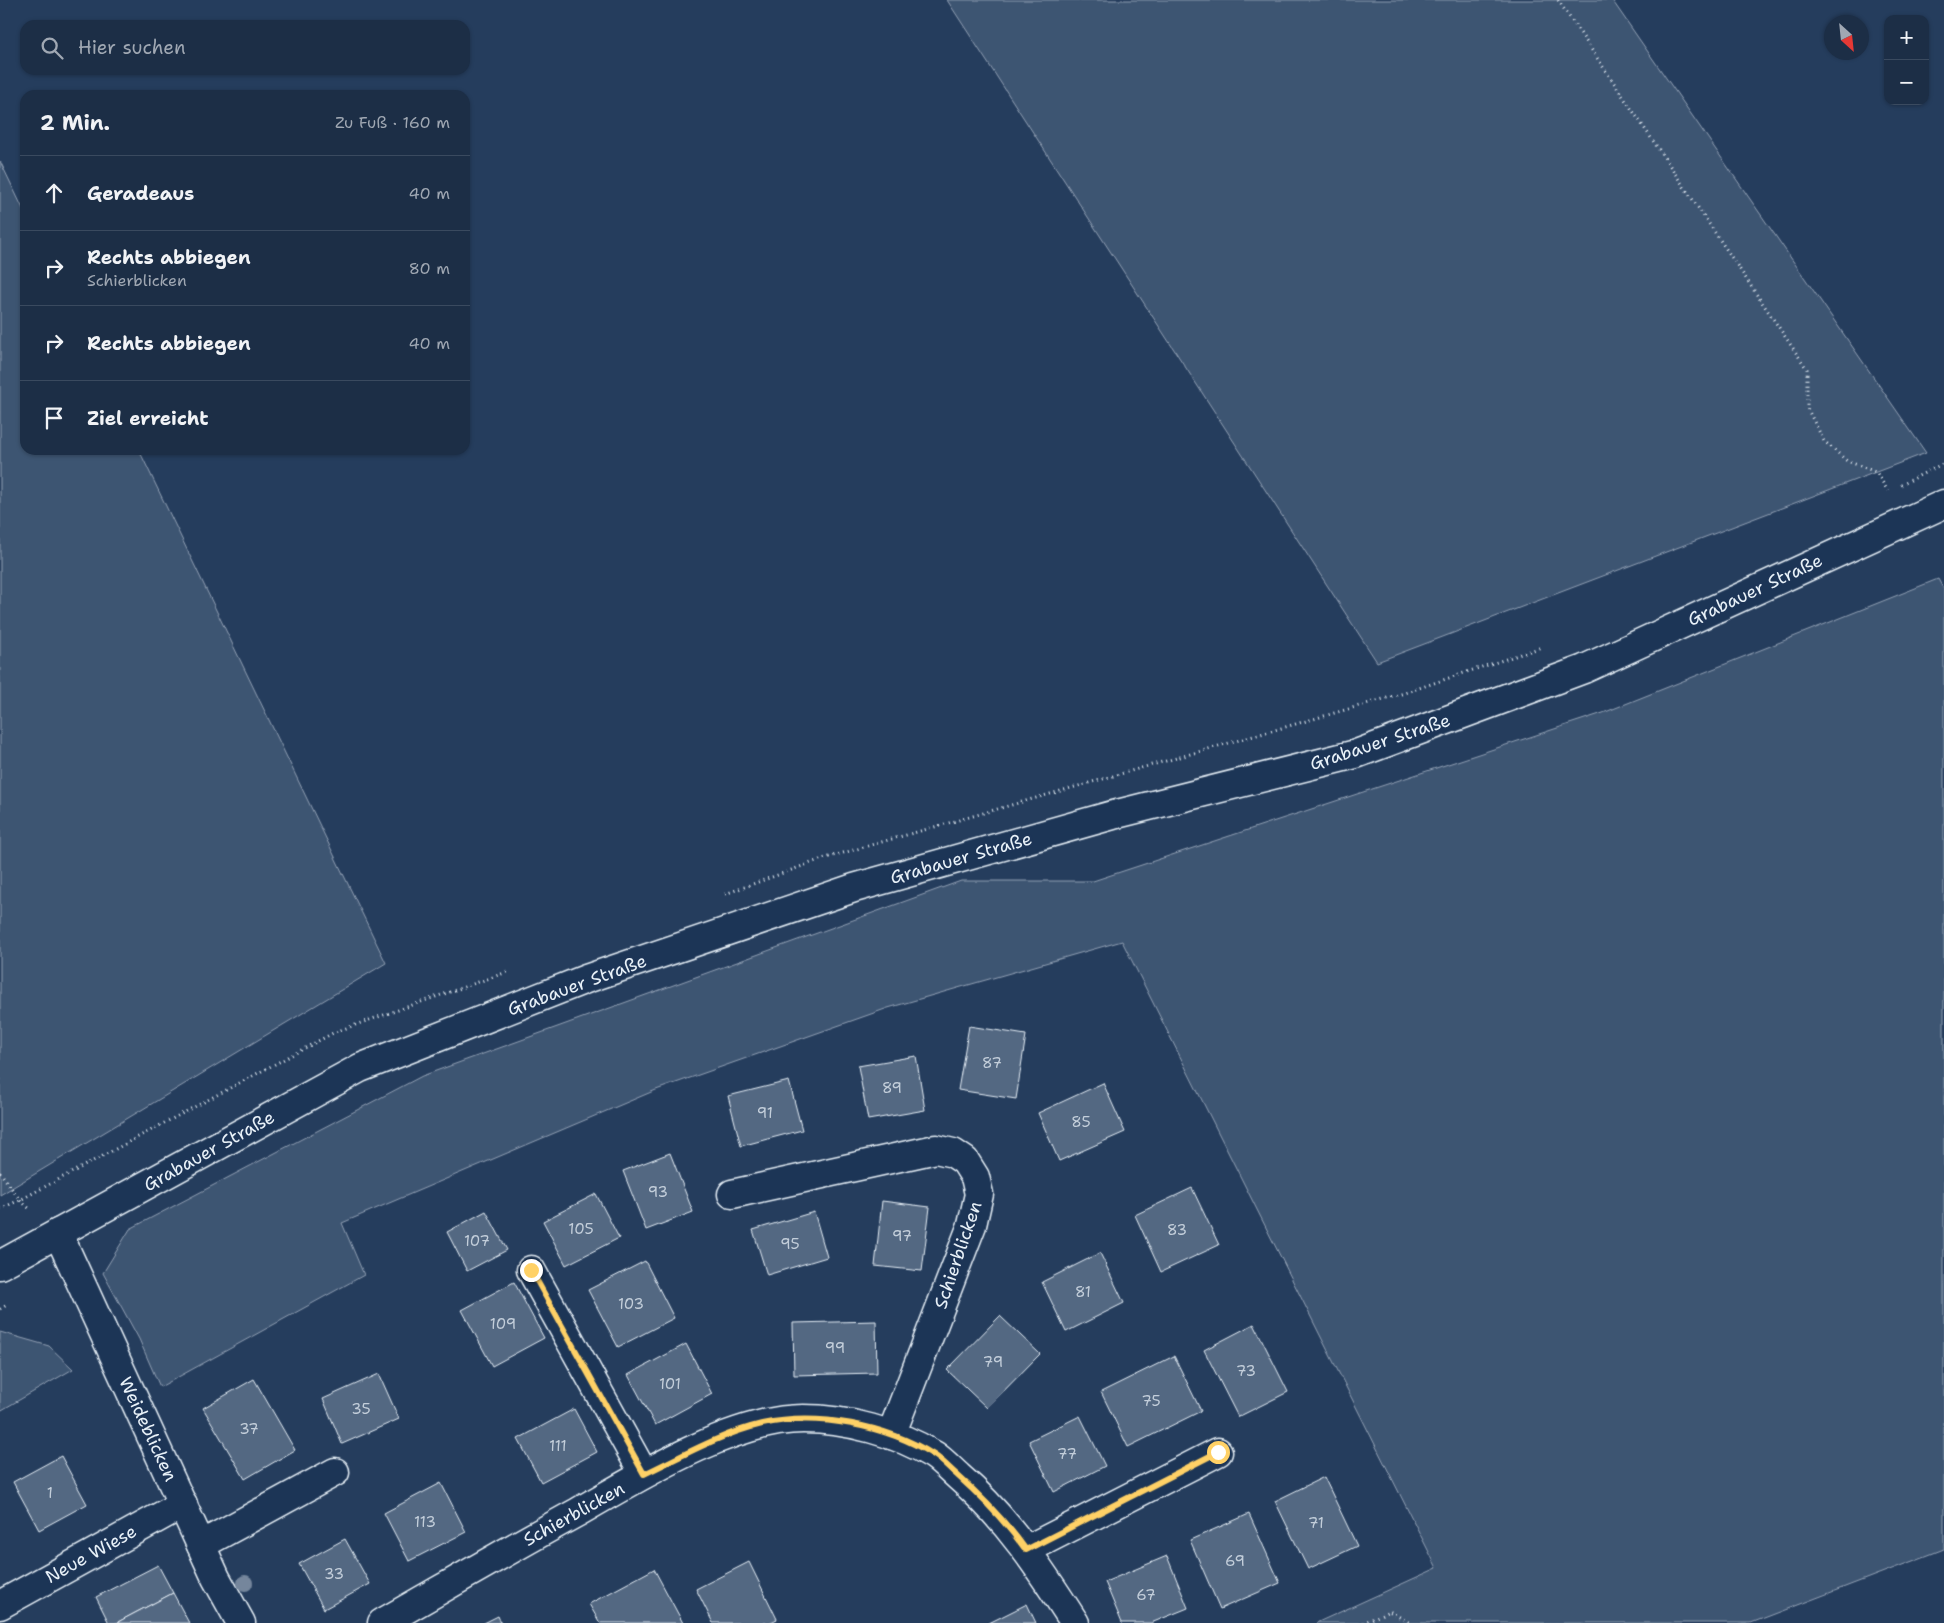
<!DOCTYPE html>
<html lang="de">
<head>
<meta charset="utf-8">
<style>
  :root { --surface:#1c2e46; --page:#293a51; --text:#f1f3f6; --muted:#a0a8b3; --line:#3a4a5f }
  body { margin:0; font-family:"Shantell Sans",sans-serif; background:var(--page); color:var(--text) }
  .controls { position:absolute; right:15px; top:15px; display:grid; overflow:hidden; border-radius:10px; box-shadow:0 1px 4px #0004 }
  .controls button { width:45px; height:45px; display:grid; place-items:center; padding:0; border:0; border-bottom:1px solid var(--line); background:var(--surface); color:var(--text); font:25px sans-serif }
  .compass { position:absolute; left:1824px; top:15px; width:45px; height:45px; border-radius:50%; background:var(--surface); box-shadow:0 1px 4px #0004; rotate:153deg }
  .stop { position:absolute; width:15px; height:15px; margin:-11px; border:4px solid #ffd166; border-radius:50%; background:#fff }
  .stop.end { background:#ffd166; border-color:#fff; box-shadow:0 1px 5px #0008 }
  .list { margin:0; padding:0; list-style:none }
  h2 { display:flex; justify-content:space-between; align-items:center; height:65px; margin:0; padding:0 20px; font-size:21px }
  h2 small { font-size:16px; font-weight:400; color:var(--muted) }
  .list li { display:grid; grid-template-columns:32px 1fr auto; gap:15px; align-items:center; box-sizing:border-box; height:75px; padding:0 20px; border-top:1px solid var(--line) }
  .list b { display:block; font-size:19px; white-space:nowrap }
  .list p { margin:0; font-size:16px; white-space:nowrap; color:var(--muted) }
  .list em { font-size:16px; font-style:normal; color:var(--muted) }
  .icon { flex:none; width:28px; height:28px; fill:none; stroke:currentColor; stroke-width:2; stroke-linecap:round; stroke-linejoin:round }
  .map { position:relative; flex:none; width:1944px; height:1623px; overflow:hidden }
  .search { position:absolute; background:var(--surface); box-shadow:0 1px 4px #0004; left:20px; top:20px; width:450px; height:55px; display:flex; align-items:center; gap:12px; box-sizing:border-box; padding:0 18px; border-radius:15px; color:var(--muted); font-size:19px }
  .panel { position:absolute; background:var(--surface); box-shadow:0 1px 4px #0004; left:20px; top:90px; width:450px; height:365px; border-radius:15px }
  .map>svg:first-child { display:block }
  .green { fill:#3e5472; stroke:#93a2b5 }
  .building { fill:#536782; stroke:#e8f1f8 }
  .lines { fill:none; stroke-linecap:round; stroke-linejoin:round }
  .minor-casing { stroke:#e8f1f8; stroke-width:31 }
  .major-casing { stroke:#e8f1f8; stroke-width:31 }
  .path { stroke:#e8f1f8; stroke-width:3; stroke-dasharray:1 4; stroke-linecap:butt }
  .minor { stroke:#1d3557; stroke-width:28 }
  .major { stroke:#1d3557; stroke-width:28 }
  .tree { fill:#74869c }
  .route { stroke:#ffd166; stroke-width:6 }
  .labels { text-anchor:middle; stroke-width:4.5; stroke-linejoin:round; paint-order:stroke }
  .number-label { font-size:15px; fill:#c3ceda }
  .street-label { font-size:18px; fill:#e8f1f8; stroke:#1d3557 }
</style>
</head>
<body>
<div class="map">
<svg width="1944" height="1623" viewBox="0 0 1944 1623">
  <rect width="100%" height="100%" fill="#253d5d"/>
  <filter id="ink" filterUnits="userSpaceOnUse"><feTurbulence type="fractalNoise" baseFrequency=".02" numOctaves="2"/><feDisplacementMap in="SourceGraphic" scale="10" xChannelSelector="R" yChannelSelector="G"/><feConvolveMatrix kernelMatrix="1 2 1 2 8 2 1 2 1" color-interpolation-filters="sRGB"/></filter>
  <g filter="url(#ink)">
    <g class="green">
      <polygon points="947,0 1612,0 1926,453 1377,662"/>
      <polygon points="0,161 25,213 25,450 139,450 386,963 0,1195"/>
      <polygon points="1938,579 1944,590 1944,1549 1751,1623 1316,1623 1437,1568 1122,941 888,1008 656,1090 342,1223 364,1275 160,1387 139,1339 103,1273 130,1229 422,1076 961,881 1093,881 1603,713"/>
      <polygon points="0,1332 49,1346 73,1369 0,1411"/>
    </g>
    <g class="building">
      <polygon points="969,1026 1026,1035 1016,1099 958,1090"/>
      <polygon points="916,1056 925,1110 868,1120 858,1066"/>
      <polygon points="789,1081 802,1130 741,1146 728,1096"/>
      <polygon points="1103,1083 1125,1132 1059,1161 1038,1113"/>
      <polygon points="670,1153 693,1212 646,1230 623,1171"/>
      <polygon points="1192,1188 1219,1245 1161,1272 1135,1215"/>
      <polygon points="596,1194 619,1238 566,1265 543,1221"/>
      <polygon points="882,1201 930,1207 922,1271 875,1266"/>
      <polygon points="486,1211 507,1250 467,1271 447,1232"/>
      <polygon points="814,1212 827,1257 767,1275 753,1230"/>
      <polygon points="1100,1253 1124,1303 1066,1332 1042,1282"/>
      <polygon points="645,1261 674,1318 618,1347 588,1290"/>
      <polygon points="514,1282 544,1338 492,1366 462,1310"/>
      <polygon points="1000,1316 1040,1354 987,1408 947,1370"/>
      <polygon points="876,1321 877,1373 794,1375 793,1323"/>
      <polygon points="1254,1324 1288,1392 1238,1417 1204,1350"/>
      <polygon points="686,1344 712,1394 655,1425 628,1375"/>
      <polygon points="1174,1356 1201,1411 1128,1447 1101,1392"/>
      <polygon points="379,1374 399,1419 342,1444 323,1399"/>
      <polygon points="254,1379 295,1450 245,1479 203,1408"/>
      <polygon points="574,1409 597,1452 541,1482 518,1439"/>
      <polygon points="1080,1416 1105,1466 1054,1492 1029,1441"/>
      <polygon points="61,1456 87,1504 39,1530 13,1482"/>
      <polygon points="1324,1477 1357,1546 1308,1569 1275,1501"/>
      <polygon points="441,1483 466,1532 409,1561 384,1513"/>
      <polygon points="1249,1514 1280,1583 1220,1609 1190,1540"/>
      <polygon points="345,1539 370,1584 324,1609 299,1564"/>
      <polygon points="1167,1556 1188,1608 1151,1623 1122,1623 1105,1582"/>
      <polygon points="749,1562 777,1619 769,1623 713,1623 696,1589"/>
      <polygon points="158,1565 173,1593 116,1623 109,1623 96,1597"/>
      <polygon points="654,1569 683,1623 600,1623 589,1604"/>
      <polygon points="173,1593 189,1623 116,1623"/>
      <polygon points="1027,1604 1036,1623 989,1623"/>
      <polygon points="498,1616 501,1623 484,1623"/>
    </g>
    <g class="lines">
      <g class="minor-casing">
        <g id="minor">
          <polyline points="732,1194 936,1149 953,1153 965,1161 975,1177 979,1194 972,1225 891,1435"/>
          <polyline points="58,1233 216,1578 241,1623"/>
          <polyline points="531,1270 644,1474"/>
          <polyline points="201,1545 335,1472"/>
          <polyline points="1026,1550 1218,1452"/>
          <polyline points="0,1605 183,1504"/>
          <path d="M382,1623C447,1586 512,1548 578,1512C639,1477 732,1419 803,1419C847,1419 896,1432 934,1455C943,1461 951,1470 959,1477C1007,1518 1041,1570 1075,1623"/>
        </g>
      </g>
      <g class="major-casing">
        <polyline id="major" points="0,1265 360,1068 586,979 854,888 1113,815 1356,754 1584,669 1944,504"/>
      </g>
      <g class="path">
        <polyline points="1558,0 1807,369 1807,408 1824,441 1847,461 1876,472 1888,491"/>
        <polyline points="1901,485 1944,463"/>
        <polyline points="725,894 822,859 1401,694 1542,647"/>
        <polyline points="0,1172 20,1200 31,1210"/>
        <polyline points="0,1209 20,1200 335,1032 510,971"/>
        <polyline points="0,1309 7,1305"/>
        <polyline points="1363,1623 1389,1611 1410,1623"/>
      </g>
      <use href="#minor" class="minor"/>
      <use href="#major" class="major"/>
    </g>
    <circle class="tree" cx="245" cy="1583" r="8"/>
  </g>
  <g class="lines" filter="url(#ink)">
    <path class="route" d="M531,1270L644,1474C682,1456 720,1434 762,1424C818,1412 886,1425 934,1455C942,1460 950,1469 957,1475C983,1498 1006,1522 1026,1550L1218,1452"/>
  </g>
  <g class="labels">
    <g class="number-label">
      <text x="992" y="1068">87</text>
      <text x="892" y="1093">89</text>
      <text x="765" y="1118">91</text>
      <text x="1081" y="1127">85</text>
      <text x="658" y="1197">93</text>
      <text x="581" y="1234">105</text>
      <text x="1177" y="1235">83</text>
      <text x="902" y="1241">97</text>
      <text x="477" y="1246">107</text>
      <text x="790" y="1249">95</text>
      <text x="1083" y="1297">81</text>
      <text x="631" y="1309">103</text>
      <text x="503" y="1329">109</text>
      <text x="835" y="1353">99</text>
      <text x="993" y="1367">79</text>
      <text x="1246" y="1376">73</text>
      <text x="670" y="1389">101</text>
      <text x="1151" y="1406">75</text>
      <text x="361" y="1414">35</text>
      <text x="249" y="1434">37</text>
      <text x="558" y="1451">111</text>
      <text x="1067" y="1459">77</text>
      <text x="50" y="1498">1</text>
      <text x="425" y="1527">113</text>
      <text x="1316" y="1528">71</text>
      <text x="1235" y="1566">69</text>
      <text x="334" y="1579">33</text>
      <text x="1146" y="1600">67</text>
    </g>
    <g class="street-label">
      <text transform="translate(1755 590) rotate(-25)" y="6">Grabauer Straße</text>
      <text transform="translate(1380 742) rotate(-18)" y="6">Grabauer Straße</text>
      <text transform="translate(961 858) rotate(-16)" y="6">Grabauer Straße</text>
      <text transform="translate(577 985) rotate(-20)" y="6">Grabauer Straße</text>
      <text transform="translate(209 1151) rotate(-29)" y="6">Grabauer Straße</text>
      <text transform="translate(958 1255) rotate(-71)" y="6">Schierblicken</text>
      <text transform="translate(148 1429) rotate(65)" y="6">Weideblicken</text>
      <text transform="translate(574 1514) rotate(-29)" y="6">Schierblicken</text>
      <text transform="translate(91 1554) rotate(-29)" y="6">Neue Wiese</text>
    </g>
  </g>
</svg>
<div class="controls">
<button>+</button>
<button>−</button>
</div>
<svg class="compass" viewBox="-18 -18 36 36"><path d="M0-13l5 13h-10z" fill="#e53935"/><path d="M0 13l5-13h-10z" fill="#a0a8b3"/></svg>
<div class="stop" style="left:1218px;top:1452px"></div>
<div class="stop end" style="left:531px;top:1270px"></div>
<div class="search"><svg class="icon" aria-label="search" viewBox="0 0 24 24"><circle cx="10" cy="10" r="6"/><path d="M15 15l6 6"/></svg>Hier suchen</div>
<section class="panel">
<h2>2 Min.<small>Zu Fuß · 160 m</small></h2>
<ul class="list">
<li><svg class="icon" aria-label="ahead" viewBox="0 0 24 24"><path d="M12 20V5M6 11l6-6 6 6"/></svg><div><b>Geradeaus</b></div><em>40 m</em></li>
<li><svg class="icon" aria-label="right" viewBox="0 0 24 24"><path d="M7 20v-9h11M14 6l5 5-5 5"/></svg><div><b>Rechts abbiegen</b><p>Schierblicken</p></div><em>80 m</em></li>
<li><svg class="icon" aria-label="right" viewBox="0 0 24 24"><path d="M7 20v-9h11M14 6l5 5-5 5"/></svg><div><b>Rechts abbiegen</b></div><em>40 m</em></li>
<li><svg class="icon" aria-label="arrive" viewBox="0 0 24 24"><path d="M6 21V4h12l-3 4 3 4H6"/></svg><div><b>Ziel erreicht</b></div></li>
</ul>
</section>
</div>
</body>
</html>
